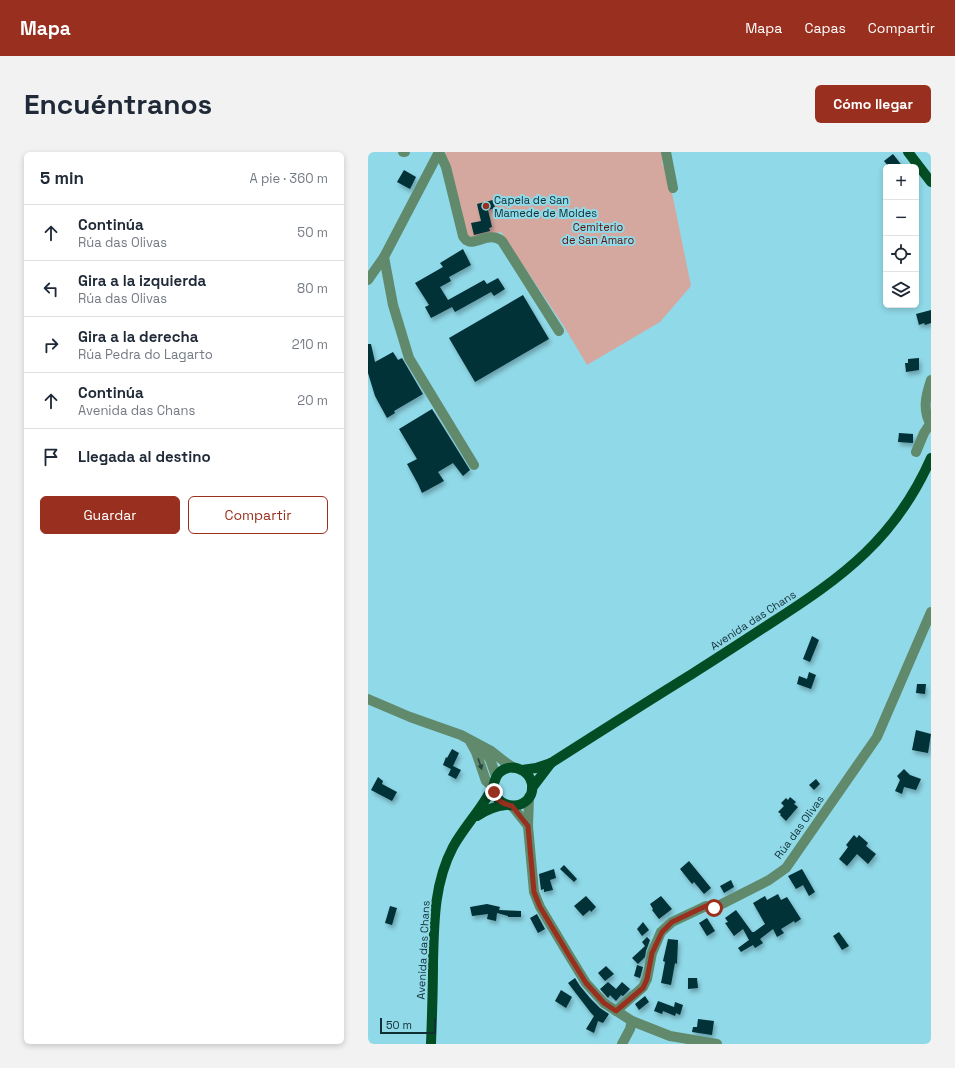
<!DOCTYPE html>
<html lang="es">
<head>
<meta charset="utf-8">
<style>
  :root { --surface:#fff; --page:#f2f2f3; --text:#1f2937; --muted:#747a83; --line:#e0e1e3; --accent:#992f1e }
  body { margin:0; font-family:"Space Grotesk",sans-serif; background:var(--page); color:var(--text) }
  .controls { position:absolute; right:12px; top:12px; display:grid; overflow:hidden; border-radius:6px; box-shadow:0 2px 6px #0003 }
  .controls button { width:36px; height:36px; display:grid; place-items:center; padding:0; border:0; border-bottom:1px solid var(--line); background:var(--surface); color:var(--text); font:20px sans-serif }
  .scale { position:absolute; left:12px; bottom:10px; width:56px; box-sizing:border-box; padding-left:4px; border:2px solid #0f2f34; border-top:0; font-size:11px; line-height:14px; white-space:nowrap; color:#0f2f34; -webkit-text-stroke:3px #90d9e8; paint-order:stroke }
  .stop { position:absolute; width:12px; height:12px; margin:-9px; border:3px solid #992f1e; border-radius:50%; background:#fff }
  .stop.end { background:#992f1e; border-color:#fff; box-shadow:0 1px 4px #0008 }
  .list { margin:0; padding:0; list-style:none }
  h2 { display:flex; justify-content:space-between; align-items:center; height:52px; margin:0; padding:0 16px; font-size:17px }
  h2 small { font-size:13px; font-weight:400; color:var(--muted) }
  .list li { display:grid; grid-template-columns:26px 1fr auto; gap:12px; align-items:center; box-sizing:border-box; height:56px; padding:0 16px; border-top:1px solid var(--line) }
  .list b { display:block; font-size:15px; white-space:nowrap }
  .list p { margin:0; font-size:13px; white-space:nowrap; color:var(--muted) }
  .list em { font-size:13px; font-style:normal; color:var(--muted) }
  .actions { display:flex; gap:8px; padding:12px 16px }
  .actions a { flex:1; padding:9px 0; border:1px solid var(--accent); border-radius:6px; text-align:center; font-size:14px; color:var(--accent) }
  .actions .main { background:var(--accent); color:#fff }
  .icon { flex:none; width:22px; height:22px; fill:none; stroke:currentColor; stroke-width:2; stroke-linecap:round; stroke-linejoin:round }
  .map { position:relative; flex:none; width:563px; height:892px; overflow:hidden; border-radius:6px }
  header { display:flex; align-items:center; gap:24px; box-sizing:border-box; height:56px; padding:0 20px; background:var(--accent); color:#fff }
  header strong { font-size:19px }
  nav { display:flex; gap:22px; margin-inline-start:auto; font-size:14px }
  .intro { display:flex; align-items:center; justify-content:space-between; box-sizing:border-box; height:96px; padding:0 24px }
  h1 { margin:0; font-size:28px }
  .button { padding:10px 18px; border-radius:6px; background:var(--accent); color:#fff; font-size:14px; font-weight:700 }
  main { display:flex; gap:24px; padding:0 24px }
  aside { flex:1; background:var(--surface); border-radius:6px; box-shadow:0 2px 6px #0003 }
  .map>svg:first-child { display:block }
  .green { fill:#d4a89f }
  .building { fill:#013037; filter:url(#shadow) }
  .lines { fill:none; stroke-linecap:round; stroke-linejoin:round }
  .minor { stroke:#61896b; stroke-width:10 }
  .major { stroke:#034d24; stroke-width:10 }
  .oneway { fill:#244642 }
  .route { stroke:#992f1e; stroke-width:5 }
  .poi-dot { fill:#992f1e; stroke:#90d9e8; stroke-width:1.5 }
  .labels { text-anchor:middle; stroke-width:4; stroke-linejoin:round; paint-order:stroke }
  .poi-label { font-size:11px; fill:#0f2f34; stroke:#90d9e8; text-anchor:start }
  .park-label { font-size:11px; fill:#5f1308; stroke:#90d9e8 }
  .street-label { font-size:11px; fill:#0f2f34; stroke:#90d9e8 }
</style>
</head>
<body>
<header>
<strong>Mapa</strong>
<nav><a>Mapa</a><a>Capas</a><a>Compartir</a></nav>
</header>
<div class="intro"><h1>Encuéntranos</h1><a class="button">Cómo llegar</a></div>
<main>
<aside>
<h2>5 min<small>A pie · 360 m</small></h2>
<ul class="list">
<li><svg class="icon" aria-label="ahead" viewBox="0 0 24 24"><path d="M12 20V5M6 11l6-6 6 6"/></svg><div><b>Continúa</b><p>Rúa das Olivas</p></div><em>50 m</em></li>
<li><svg class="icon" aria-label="left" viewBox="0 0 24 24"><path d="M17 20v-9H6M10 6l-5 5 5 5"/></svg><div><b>Gira a la izquierda</b><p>Rúa das Olivas</p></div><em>80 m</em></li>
<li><svg class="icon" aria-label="right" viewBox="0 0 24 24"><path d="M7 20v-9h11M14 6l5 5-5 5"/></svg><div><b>Gira a la derecha</b><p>Rúa Pedra do Lagarto</p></div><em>210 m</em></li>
<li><svg class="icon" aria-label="ahead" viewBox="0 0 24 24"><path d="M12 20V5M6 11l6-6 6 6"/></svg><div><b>Continúa</b><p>Avenida das Chans</p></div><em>20 m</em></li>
<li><svg class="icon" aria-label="arrive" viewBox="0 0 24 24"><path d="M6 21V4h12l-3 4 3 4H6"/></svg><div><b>Llegada al destino</b></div></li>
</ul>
<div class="actions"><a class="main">Guardar</a><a>Compartir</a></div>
</aside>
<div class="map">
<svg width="563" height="892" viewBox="0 0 563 892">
  <defs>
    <filter id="shadow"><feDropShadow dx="2" dy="3.5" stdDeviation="2" flood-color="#0004"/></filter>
  </defs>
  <rect width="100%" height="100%" fill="#90d9e8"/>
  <polygon class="green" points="78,0 295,0 296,7 294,9 295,14 299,16 323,134 292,170 219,213 197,176 133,80 101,87 97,84 93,55 77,2"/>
  <g class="building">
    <polygon points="525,2 535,15 521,15 516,9"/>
    <polygon points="36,18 48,25 42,37 29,30"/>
    <polygon points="125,48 127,56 120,58 124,75 121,76 122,79 106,83 103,71 113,69 109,52"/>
    <polygon points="95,97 103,113 81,125 83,129 72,135 80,148 116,128 119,132 130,126 137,137 126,144 123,140 87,160 84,155 63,166 57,155 61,153 47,131 75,115 72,111"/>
    <polygon points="155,143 181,187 107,230 81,186"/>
    <polygon points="563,158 563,171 557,173 556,171 551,173 548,162"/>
    <polygon points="0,192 3,192 7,210 25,200 30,208 34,206 55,242 26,259 27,261 19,266 7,244 0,221"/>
    <polygon points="551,206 551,218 538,220 537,211 540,211 540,207"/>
    <polygon points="64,257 102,318 95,324 85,311 70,320 76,329 54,341 50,332 39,312 49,307 31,277"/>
    <polygon points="531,281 545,282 545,291 530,290"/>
    <polygon points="444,484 451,488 442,510 435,507"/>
    <polygon points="441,520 448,523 443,537 429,532 431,524 439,527"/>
    <polygon points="549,532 558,532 557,542 548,541"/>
    <polygon points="548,578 563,582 560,601 544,598"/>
    <polygon points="84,597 91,601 85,614 93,618 88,627 80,623 83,617 75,613 78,605 79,606"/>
    <polygon points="536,617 542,623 553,627 548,638 536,635 534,642 527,639 532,628 529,624"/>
    <polygon points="10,625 15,629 14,632 29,640 24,649 3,638"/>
    <polygon points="448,627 452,632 446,638 441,633"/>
    <polygon points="422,645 428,650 426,652 430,655 418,669 412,663 413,662 410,660 416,654 413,651 418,646 420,648"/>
    <polygon points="486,683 489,686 491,683 500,691 498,694 508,702 500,712 489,702 479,714 471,707 480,695 478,693"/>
    <polygon points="321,709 343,736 336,742 326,730 324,732 312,717"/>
    <polygon points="196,713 209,727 206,730 192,717"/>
    <polygon points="186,717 188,726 182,728 185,738 176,740 176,737 173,738 171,722"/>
    <polygon points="434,717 447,740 441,744 435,733 428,737 420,724"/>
    <polygon points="363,728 366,735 356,741 352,734"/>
    <polygon points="410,742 413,748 419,745 433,767 427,771 426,769 413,777 416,781 409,785 405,777 392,787 395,791 387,796 385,793 373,800 370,796 381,788 375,777 366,784 357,771 360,770 357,766 368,758 384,780 386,780 397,772 385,751 397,744 399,748"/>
    <polygon points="218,744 228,755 223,760 222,758 215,764 206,754"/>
    <polygon points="293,744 304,757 291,767 284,758 285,757 282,752"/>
    <polygon points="119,752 132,755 131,758 153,759 153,765 140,765 140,764 129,761 128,769 119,767 120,762 104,764 102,755"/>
    <polygon points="22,754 29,756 24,773 17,771"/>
    <polygon points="169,762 177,777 170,781 162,766"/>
    <polygon points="339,766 347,779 339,784 331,771"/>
    <polygon points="275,770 281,778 274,784 269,777"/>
    <polygon points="471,780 481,794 474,798 465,784"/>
    <polygon points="279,785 282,788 278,799 277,805 270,812 264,806 277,794 274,790"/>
    <polygon points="300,787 310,788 309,812 307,811 303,833 293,831 297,810 295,809"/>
    <polygon points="269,813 275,815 272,826 266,824"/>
    <polygon points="238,814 246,822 237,829 230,821"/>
    <polygon points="207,826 212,834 222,846 232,856 241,862 235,871 230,869 226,881 218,877 226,864 223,861 200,831"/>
    <polygon points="320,826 329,826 330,836 320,837"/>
    <polygon points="240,830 248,837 254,830 262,837 255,844 253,843 248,849 242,843 240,846 232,837"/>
    <polygon points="193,838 204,845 198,856 187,849"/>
    <polygon points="277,844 281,850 271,858 267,852"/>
    <polygon points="290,849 306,855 307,850 315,853 312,863 308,861 307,864 295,859 294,862 286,859"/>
    <polygon points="330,867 346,869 344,883 324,880 325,875 329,875"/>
  </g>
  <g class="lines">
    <g class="minor">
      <polyline points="35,0 37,0"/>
      <path d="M71,0L78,15L95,84C97,87 97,88 100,89C108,93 122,79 134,89L191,179"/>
      <polyline points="298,0 305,36"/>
      <polyline points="16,105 25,153 41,206 106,313"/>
      <polyline points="0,128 16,105 71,0"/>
      <path d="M563,228C558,243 554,258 563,273"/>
      <polyline points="548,300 556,281 562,272"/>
      <polyline points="0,547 42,565 93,583 123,599 137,610 146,616"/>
      <polyline points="102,589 108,600 118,629 125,635"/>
      <polyline points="115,598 122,607 128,624"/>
      <polyline points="161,645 160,674 166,740 172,755 199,800 218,831 236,851 264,869 302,884 349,892"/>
      <polyline points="144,654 160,674"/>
      <polyline points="248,859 275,835 279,827 284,801 293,780 304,770 338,754 346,756 401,728 418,716 509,585 563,460"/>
      <polyline points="254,892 262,877 264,869"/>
    </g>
    <g class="major">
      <polyline points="540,0 563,30"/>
      <path d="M154,618L168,616L183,611C230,581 277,551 324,522C351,505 377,488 403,471C475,425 528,386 563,306"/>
      <polyline points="164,636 183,611"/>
      <path d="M109,664C118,658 127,654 138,653"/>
      <path d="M63,892C64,865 65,837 65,810C66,771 66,731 85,695C95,677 109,662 119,645C121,642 124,638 125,635C127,629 127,625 131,621C142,610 161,617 164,632C168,657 129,663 125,635"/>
    </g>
  </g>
  <defs><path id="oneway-solid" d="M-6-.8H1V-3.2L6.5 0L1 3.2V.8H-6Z"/></defs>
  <use class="oneway" href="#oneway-solid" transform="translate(112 612) rotate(71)"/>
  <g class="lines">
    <path class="route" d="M126,640C129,649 135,652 144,654L160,674L166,740L172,755L199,800L218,831L236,851L248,859L275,836L279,827L284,801L294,780L304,770L338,754L346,756"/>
  </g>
  <circle class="poi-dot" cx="118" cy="54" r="4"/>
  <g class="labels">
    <g class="poi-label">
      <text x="126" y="52">Capela de San<tspan x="126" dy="13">Mamede de Moldes</tspan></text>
    </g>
    <g class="park-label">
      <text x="230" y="79">Cemiterio<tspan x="230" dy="13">de San Amaro</tspan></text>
    </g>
    <g class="street-label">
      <text transform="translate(385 468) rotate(-33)" y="4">Avenida das Chans</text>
      <text transform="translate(431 675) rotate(-54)" y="4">Rúa das Olivas</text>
      <text transform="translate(55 798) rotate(-87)" y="4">Avenida das Chans</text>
    </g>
  </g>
</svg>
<div class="controls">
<button>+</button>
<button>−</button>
<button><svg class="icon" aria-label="locate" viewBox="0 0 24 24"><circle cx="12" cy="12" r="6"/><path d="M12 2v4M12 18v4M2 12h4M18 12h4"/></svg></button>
<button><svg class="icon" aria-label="layers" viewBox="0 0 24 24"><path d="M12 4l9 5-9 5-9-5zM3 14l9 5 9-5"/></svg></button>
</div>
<div class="scale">50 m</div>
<div class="stop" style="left:346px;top:756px"></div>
<div class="stop end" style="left:126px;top:640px"></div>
</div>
</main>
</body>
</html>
